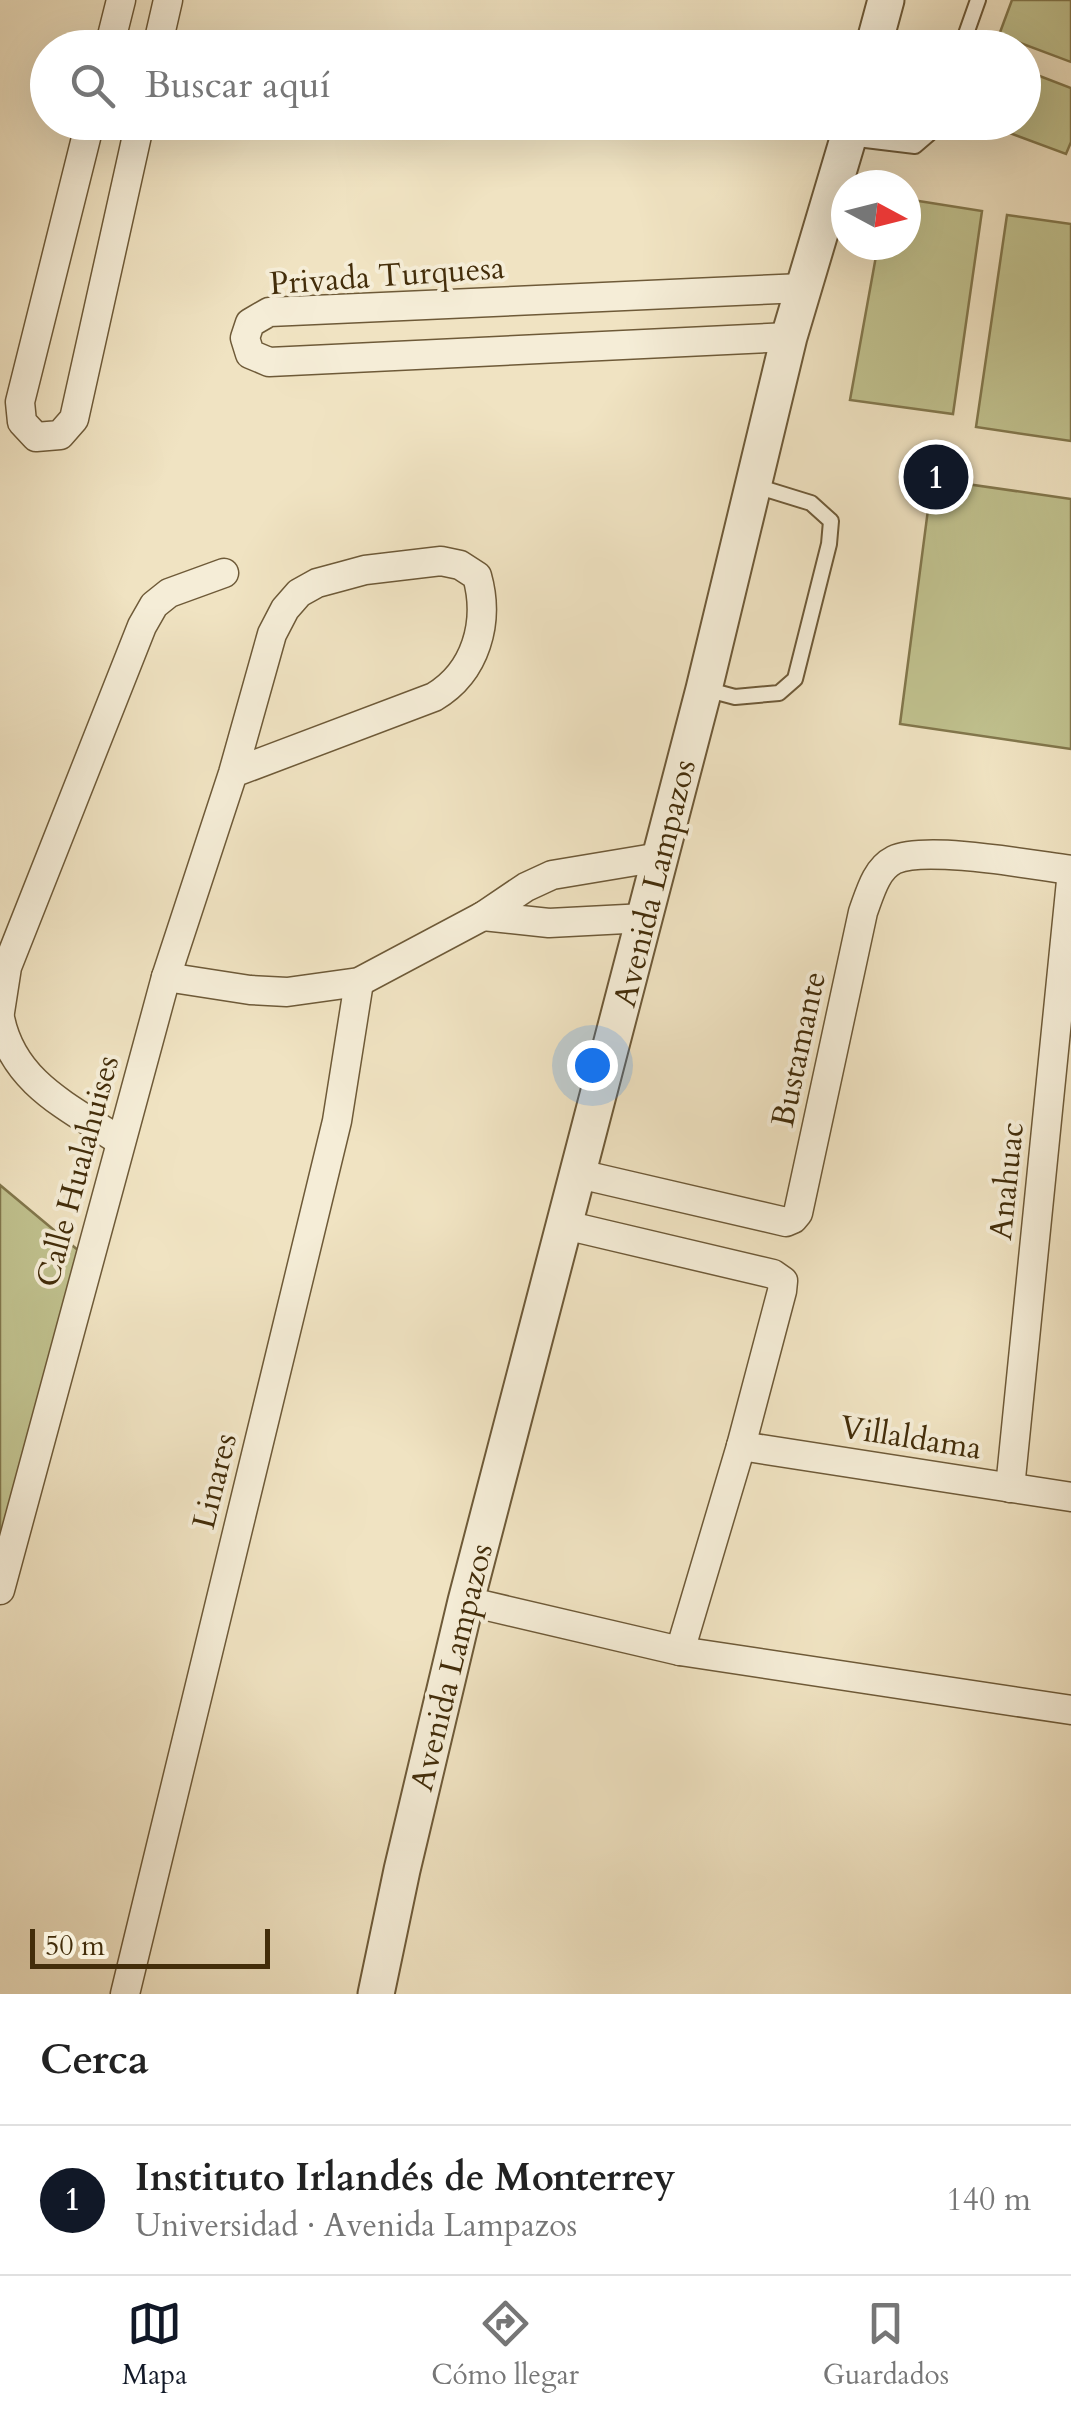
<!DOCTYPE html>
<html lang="es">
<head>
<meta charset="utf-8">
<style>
  :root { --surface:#fff; --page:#f2f2f2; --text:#222; --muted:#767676; --line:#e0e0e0; --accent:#111827 }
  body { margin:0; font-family:Cardo,serif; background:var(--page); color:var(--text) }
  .compass { position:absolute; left:831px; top:170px; width:90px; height:90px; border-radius:50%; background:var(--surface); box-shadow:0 10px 40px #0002; rotate:97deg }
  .scale { position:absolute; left:30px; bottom:25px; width:240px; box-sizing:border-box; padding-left:10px; border:5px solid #432d0a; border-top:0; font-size:28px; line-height:35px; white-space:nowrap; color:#432d0a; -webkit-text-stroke:8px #f5edd7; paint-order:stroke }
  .you { position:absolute; left:592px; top:1065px; width:35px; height:35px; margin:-25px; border:8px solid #fff; border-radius:50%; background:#1a73e8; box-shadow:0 0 0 15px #1a73e833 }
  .badge { display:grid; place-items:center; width:65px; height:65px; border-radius:50%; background:var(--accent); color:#fff; font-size:32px; font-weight:700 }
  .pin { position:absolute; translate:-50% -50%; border:5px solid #fff; box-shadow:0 2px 10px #0006 }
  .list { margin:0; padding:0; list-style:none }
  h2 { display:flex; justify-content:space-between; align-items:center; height:130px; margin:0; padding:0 40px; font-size:42px }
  h2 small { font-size:32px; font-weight:400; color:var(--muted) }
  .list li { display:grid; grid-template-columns:65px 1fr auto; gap:30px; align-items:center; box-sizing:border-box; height:150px; padding:0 40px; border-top:2px solid var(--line) }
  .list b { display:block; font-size:38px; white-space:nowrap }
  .list p { margin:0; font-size:32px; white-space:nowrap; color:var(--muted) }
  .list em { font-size:32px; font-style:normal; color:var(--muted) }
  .icon { flex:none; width:55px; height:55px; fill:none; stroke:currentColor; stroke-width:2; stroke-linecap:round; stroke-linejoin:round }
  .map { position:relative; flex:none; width:1071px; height:1994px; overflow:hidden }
  .search { position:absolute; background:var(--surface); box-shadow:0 10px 40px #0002; left:30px; right:30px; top:30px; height:110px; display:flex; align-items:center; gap:25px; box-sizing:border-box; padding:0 35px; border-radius:55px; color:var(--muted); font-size:38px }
  .sheet { height:280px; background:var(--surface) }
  nav { display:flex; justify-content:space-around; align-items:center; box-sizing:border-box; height:140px; border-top:2px solid var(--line); background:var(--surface); font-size:28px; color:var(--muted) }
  nav a { display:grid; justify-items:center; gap:5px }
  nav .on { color:var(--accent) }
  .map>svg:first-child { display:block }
  .green { fill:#c0c18e; stroke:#82774c; stroke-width:2.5 }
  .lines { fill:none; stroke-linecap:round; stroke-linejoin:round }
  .service-casing { stroke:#6e5a38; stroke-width:18 }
  .minor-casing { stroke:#6e5a38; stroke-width:31 }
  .tertiary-casing { stroke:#6e5a38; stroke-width:39 }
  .service { stroke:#f5edd7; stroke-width:14 }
  .minor { stroke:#f5edd7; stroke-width:28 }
  .tertiary { stroke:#f5edd7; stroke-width:35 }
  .labels { text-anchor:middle; stroke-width:8; stroke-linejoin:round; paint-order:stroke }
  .street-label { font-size:32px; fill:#432d0a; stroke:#f5edd7 }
</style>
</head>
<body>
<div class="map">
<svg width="1071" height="1994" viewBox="0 0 1071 1994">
  <rect width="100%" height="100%" fill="#f0e3c2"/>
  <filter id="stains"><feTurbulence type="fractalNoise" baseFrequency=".002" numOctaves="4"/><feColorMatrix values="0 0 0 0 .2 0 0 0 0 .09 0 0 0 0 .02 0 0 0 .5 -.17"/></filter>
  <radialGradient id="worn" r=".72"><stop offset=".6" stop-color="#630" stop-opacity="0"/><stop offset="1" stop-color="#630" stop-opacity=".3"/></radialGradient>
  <g class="green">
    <polygon points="1012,0 1071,0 1071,62 999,35"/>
    <polygon points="1024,70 1071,88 1071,142 1066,154 983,123 1024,122"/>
    <polygon points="906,199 982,211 953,414 850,400 878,245 906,245"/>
    <polygon points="1007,215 1071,224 1071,441 976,427"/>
    <polygon points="932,479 1071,499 1071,749 900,724"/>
    <polygon points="0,1185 79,1251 0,1553"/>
  </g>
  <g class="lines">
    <g class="service-casing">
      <g id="service">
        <polyline points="961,48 978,0"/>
        <polyline points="849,138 915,146 929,134 934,122"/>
        <polyline points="705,689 735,697 779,693 795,679 829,544 831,521 811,503 756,486"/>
      </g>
    </g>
    <g class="minor-casing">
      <g id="minor">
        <polyline points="109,48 121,0"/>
        <polyline points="157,48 168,0"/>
        <polyline points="90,122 20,402 22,422 36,437 60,435 74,419 140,122"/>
        <polyline points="789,337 269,362 250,354 245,338 250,323 269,312 803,288"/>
        <polyline points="483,916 549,923 645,918"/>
        <polyline points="166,977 250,990 287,992 359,982 483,916 526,887 552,875 660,857"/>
        <polyline points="0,1012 7,967 142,626 154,605 169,593 224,573"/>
        <path d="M0,1018C13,1083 69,1107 120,1141"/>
        <path d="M579,1174L786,1222L793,1219L798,1213L863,912C870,893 876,869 894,860C925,845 1033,865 1071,870"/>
        <polyline points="565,1225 773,1274 783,1281 782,1291 741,1446 680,1651"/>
        <polyline points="741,1446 1071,1497"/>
        <polyline points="1010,1488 1071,881"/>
        <path d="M0,1590L166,977L233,773L272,634L285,609L299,593L317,583L343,576L365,570L441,561L460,565L477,576C490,622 476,672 434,697L233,773"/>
        <polyline points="466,1601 680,1651 1071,1710"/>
        <polyline points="125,1994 337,1121 359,982"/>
      </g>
    </g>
    <g class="tertiary-casing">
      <g id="tertiary">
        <polyline points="873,48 886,0"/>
        <polyline points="376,1994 402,1870 466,1601 704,689 789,337 853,122"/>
      </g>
    </g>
    <use href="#service" class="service"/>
    <use href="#minor" class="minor"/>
    <use href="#tertiary" class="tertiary"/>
  </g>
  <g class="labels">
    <g class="street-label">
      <text transform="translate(387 275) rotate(-4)" y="11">Privada Turquesa</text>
      <text transform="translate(654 883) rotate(-76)" y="11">Avenida Lampazos</text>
      <text transform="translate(798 1049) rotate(-78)" y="11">Bustamante</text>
      <text transform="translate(77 1171) rotate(-75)" y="11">Calle Hualahuises</text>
      <text transform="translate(1006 1181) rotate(-84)" y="11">Anahuac</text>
      <text transform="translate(911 1437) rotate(9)" y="11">Villaldama</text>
      <text transform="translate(214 1481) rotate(-76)" y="11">Linares</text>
      <text transform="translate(451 1667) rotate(-76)" y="11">Avenida Lampazos</text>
    </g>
  </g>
  <rect width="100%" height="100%" filter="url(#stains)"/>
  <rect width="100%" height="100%" fill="url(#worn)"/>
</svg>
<svg class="compass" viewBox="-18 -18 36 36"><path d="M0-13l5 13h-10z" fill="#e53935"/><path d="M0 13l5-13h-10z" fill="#767676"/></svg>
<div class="scale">50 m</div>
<div class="you"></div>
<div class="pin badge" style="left:936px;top:477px">1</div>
<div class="search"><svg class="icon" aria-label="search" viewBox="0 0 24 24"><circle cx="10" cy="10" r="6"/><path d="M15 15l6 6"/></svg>Buscar aquí</div>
</div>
<section class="sheet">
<h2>Cerca<small></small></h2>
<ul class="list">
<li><span class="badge">1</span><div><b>Instituto Irlandés de Monterrey</b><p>Universidad · Avenida Lampazos</p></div><em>140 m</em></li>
</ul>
</section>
<nav>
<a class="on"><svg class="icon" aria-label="map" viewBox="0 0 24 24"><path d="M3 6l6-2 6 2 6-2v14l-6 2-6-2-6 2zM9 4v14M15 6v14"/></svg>Mapa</a>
<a><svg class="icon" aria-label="directions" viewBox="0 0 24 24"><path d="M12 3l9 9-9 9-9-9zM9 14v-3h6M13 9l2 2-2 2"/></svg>Cómo llegar</a>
<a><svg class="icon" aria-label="saved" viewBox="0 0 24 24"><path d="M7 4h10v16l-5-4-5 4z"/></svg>Guardados</a>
</nav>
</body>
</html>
